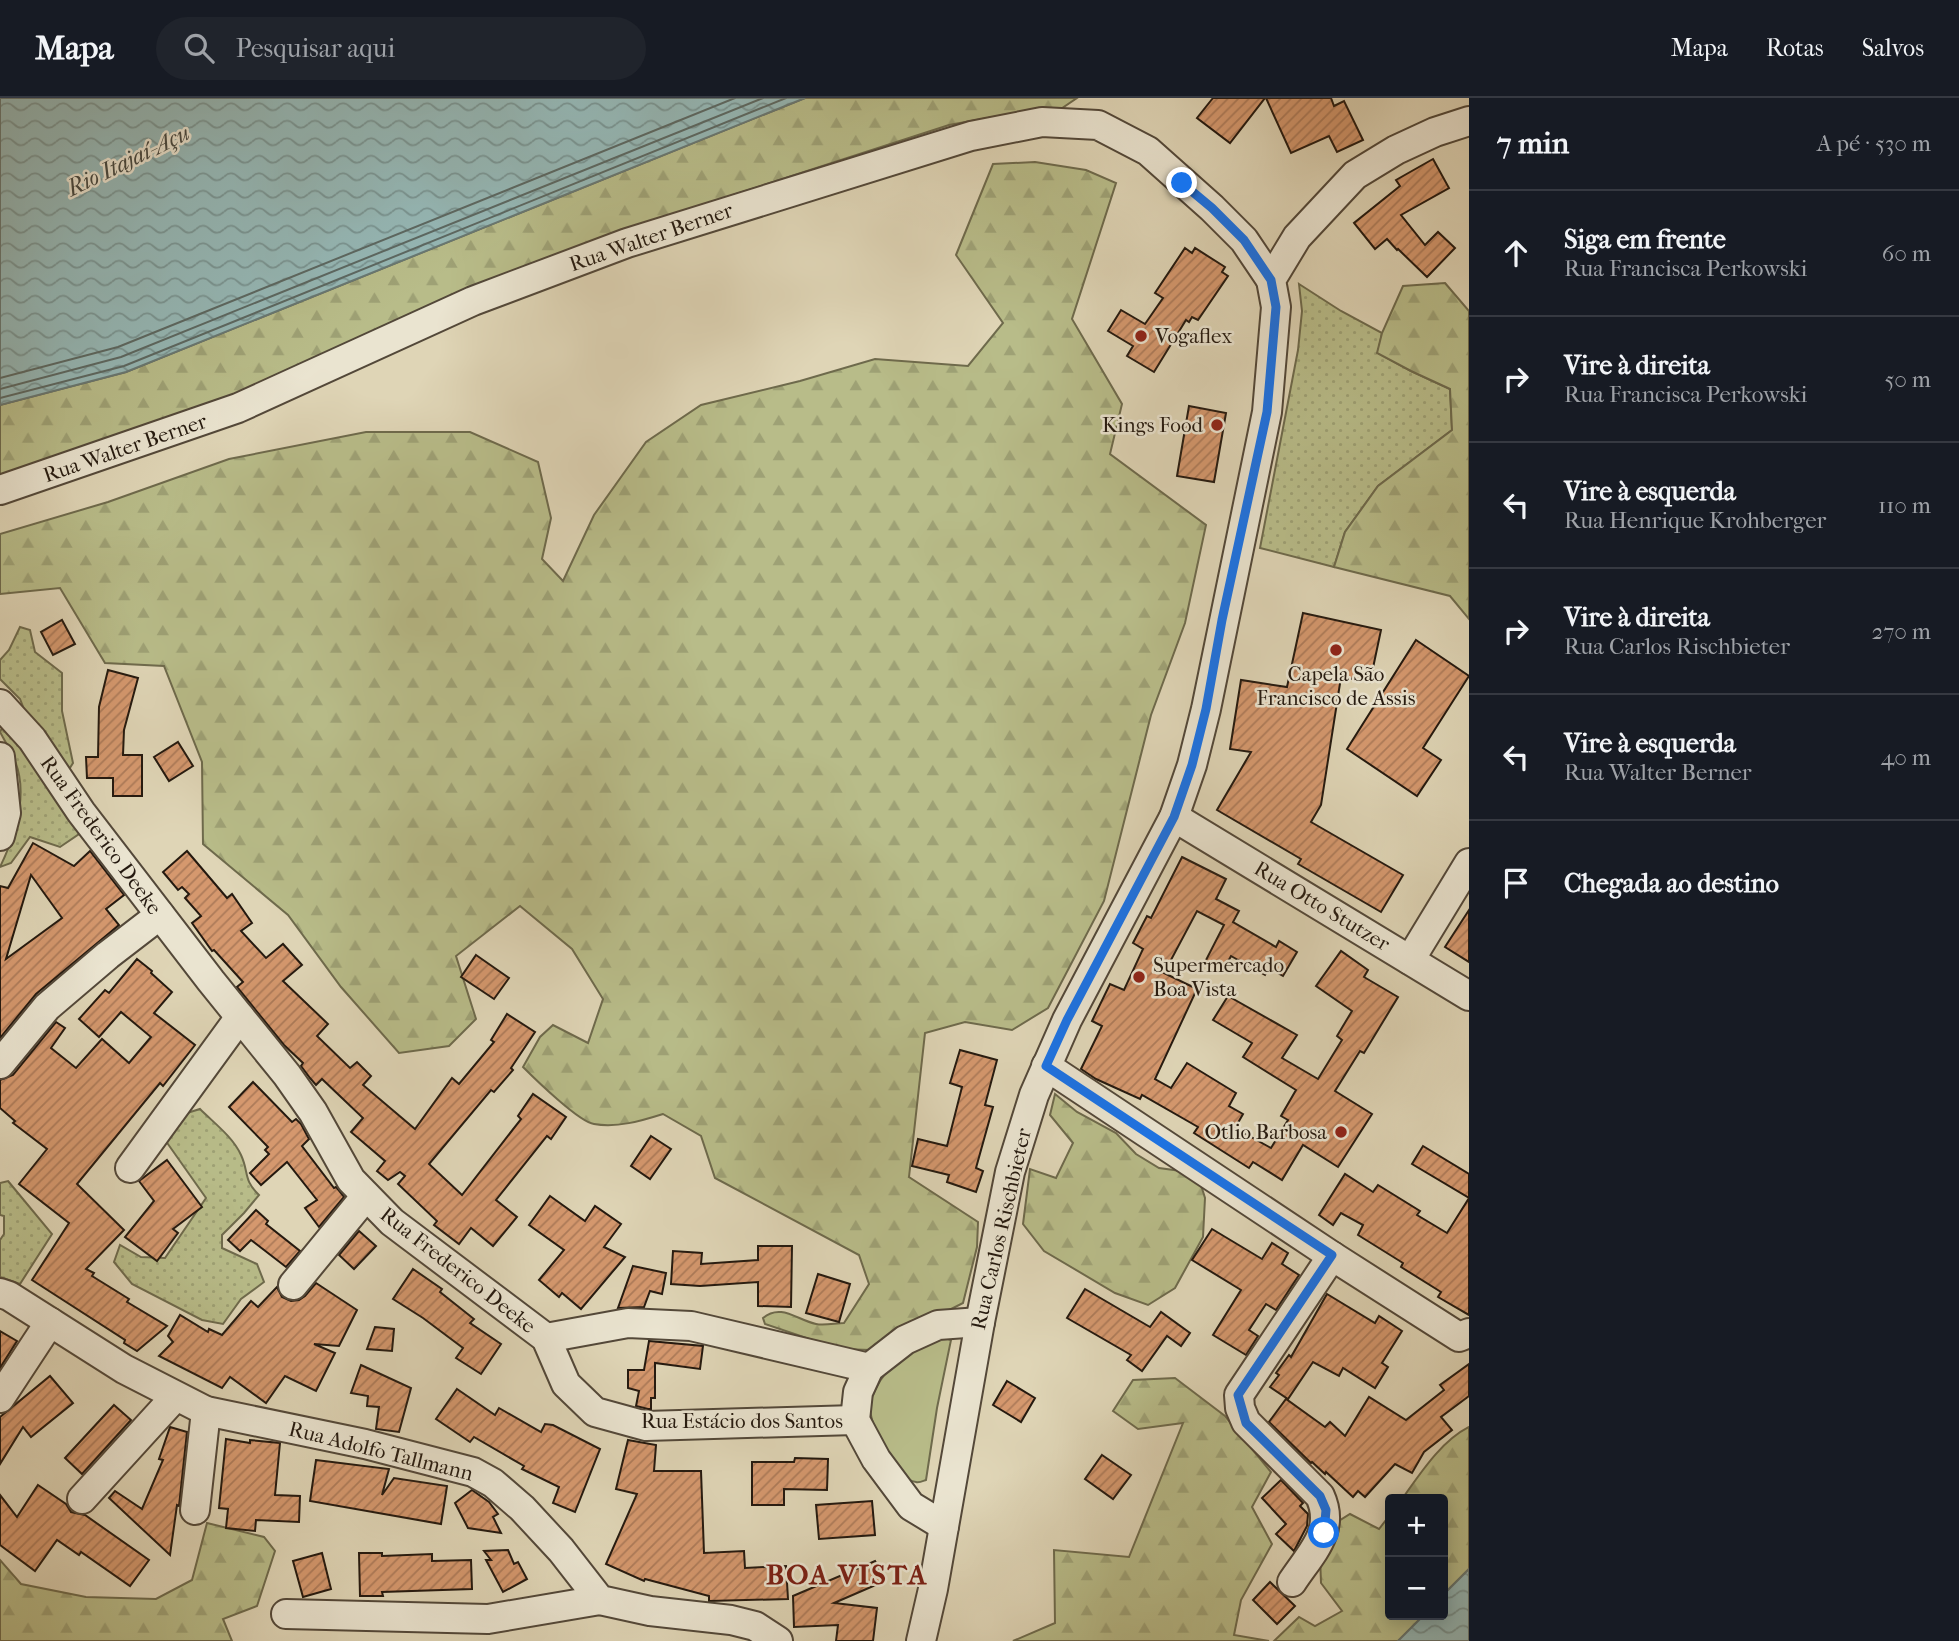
<!DOCTYPE html>
<html lang="pt">
<head>
<meta charset="utf-8">
<style>
  :root { --surface:#171b24; --page:#20242c; --text:#f1f3f6; --muted:#9ea1a6; --line:#363941 }
  body { margin:0; font-family:"IM FELL French Canon",serif; background:var(--page); color:var(--text) }
  .controls { position:absolute; right:21px; bottom:21px; display:grid; overflow:hidden; border-radius:7px; box-shadow:0 4px 18px #0003 }
  .controls button { width:63px; height:63px; display:grid; place-items:center; padding:0; border:0; border-bottom:2px solid var(--line); background:var(--surface); color:var(--text); font:35px sans-serif }
  .stop { position:absolute; width:21px; height:21px; margin:-16px; border:5px solid #1a73e8; border-radius:50%; background:#fff }
  .stop.end { background:#1a73e8; border-color:#fff; box-shadow:0 2px 7px #0008 }
  .list { margin:0; padding:0; list-style:none }
  h2 { display:flex; justify-content:space-between; align-items:center; height:91px; margin:0; padding:0 28px; font-size:30px }
  h2 small { font-size:23px; font-weight:400; color:var(--muted) }
  .list li { display:grid; grid-template-columns:46px 1fr auto; gap:21px; align-items:center; box-sizing:border-box; height:126px; padding:0 28px; border-top:2px solid var(--line) }
  .list b { display:block; font-size:26px; white-space:nowrap }
  .list p { margin:0; font-size:23px; white-space:nowrap; color:var(--muted) }
  .list em { font-size:23px; font-style:normal; color:var(--muted) }
  .icon { flex:none; width:38px; height:38px; fill:none; stroke:currentColor; stroke-width:2; stroke-linecap:round; stroke-linejoin:round }
  .map { position:relative; flex:none; width:1469px; height:1543px; overflow:hidden }
  header { display:flex; align-items:center; gap:42px; box-sizing:border-box; height:98px; padding:0 35px; background:var(--surface); border-bottom:2px solid var(--line) }
  header strong { font-size:33px }
  nav { display:flex; gap:38px; margin-inline-start:auto; font-size:24px }
  .search { width:490px; height:63px; background:var(--page); display:flex; align-items:center; gap:18px; box-sizing:border-box; padding:0 24px; border-radius:38px; color:var(--muted); font-size:26px }
  main { display:flex }
  aside { flex:1; background:var(--surface) }
  .map>svg:first-child { display:block }
  .grass { fill:url(#grass-dots); stroke:#6e6a4c; stroke-width:2 }
  .forest { fill:url(#forest-firs); stroke:#6e6a4c; stroke-width:2 }
  .green { fill:#b8bc89; stroke:#6e6a4c; stroke-width:2 }
  .water { fill:url(#water-waves); stroke:#687873; stroke-width:2 }
  .lines { fill:none; stroke-linecap:round; stroke-linejoin:round }
  .shore { stroke:#5c6862; stroke-width:2 }
  .building { fill:url(#building-hatch); stroke:#24190f; stroke-width:2; fill-rule:evenodd }
  .minor-casing { stroke:#534839; stroke-width:32 }
  .minor { stroke:#eae4d0; stroke-width:28 }
  .route { stroke:#1a73e8; stroke-width:9 }
  .poi-dot { fill:#8f2418; stroke:#eae4d0; stroke-width:2.5 }
  .labels { text-anchor:middle; stroke-width:5; stroke-linejoin:round; paint-order:stroke }
  .street-label { font-size:21px; fill:#24190f; stroke:#eae4d0 }
  .poi-label { font-size:21px; fill:#24190f; stroke:#eae4d0; text-anchor:start }
  .water-label { font-size:23px; font-style:italic; fill:#464841; stroke:#eae4d0 }
  .district-label { font-size:28px; font-weight:bold; letter-spacing:2px; fill:#7a1f14; stroke:#eae4d0 }
</style>
</head>
<body>
<header>
<strong>Mapa</strong>
<div class="search"><svg class="icon" aria-label="search" viewBox="0 0 24 24"><circle cx="10" cy="10" r="6"/><path d="M15 15l6 6"/></svg>Pesquisar aqui</div>
<nav><a>Mapa</a><a>Rotas</a><a>Salvos</a></nav>
</header>
<main>
<div class="map">
<svg width="1469" height="1543" viewBox="0 0 1469 1543">
  <defs>
    <pattern id="grass-dots" width="8" height="8" patternUnits="userSpaceOnUse" patternTransform="scale(1.75)"><rect width="8" height="8" fill="#b8bc89"/><path d="M2 2h.1M6 6h.1" fill="none" stroke="#9ea175" stroke-width="1.8" stroke-linecap="round"/></pattern>
    <pattern id="forest-firs" width="22" height="20" patternUnits="userSpaceOnUse" patternTransform="scale(1.75)"><rect width="22" height="20" fill="#b8bc89"/><path d="M5 1l3.5 6h-7zM16 11l3.5 6h-7z" fill="#9ea175"/></pattern>
    <pattern id="water-waves" width="16" height="10" patternUnits="userSpaceOnUse" patternTransform="scale(1.75)"><rect width="16" height="10" fill="#95b7b5"/><path d="M0 5q4-4 8 0t8 0" fill="none" stroke="#799492"/></pattern>
    <pattern id="building-hatch" width="6" height="6" patternUnits="userSpaceOnUse" patternTransform="scale(1.75)"><rect width="6" height="6" fill="#d5986e"/><path d="M-1 1l2-2M0 6l6-6M5 7l2-2" fill="none" stroke="#ad7b59"/></pattern>
  </defs>
  <rect width="100%" height="100%" fill="#dfd5b6"/>
  <filter id="stains"><feTurbulence type="fractalNoise" baseFrequency=".00286" numOctaves="4"/><feColorMatrix values="0 0 0 0 .2 0 0 0 0 .09 0 0 0 0 .02 0 0 0 .5 -.17"/></filter>
  <radialGradient id="worn" r=".72"><stop offset=".6" stop-color="#630" stop-opacity="0"/><stop offset="1" stop-color="#630" stop-opacity=".3"/></radialGradient>
  <g class="grass">
    <polygon points="1299,186 1341,213 1382,235 1378,255 1411,273 1450,291 1452,332 1378,388 1345,434 1334,469 1260,450 1298,252 1302,213"/>
    <polygon points="20,529 30,532 35,554 62,575 62,613 73,665 66,676 33,634 20,601 0,581 0,562 9,552"/>
    <path d="M3,628L9,630L71,715L79,736L60,749L30,739L11,765L0,769C15,738 29,698 15,663C11,653 5,643 0,634Z"/>
    <path d="M200,1011C214,1025 233,1039 241,1057C249,1074 243,1082 259,1097L244,1115L222,1137V1150L257,1166L264,1184L241,1201L223,1226L202,1222L132,1186L114,1164L120,1147L141,1159L165,1160L206,1100L163,1039L174,1019Z"/>
    <polygon points="8,1083 52,1136 20,1186 0,1179 0,1142 4,1136 4,1118 0,1117 0,1085"/>
  </g>
  <g class="forest">
    <polygon points="805,0 1077,0 1049,19 1004,17 949,27 733,97 464,192 226,302 0,378 0,307 126,274"/>
    <path d="M1035,64L1086,72L1116,85L1072,221L1122,306L1110,356L1206,427L1185,525L1151,617L1104,803L1048,910L1012,932L965,924L925,935L909,1079L978,1124L977,1149L963,1205L871,1252L839,1251L765,1226L763,1220C781,1205 797,1222 816,1226C824,1228 836,1225 844,1225L869,1186L859,1157L715,1080L701,1038L663,1016C641,1023 617,1030 594,1026C579,1024 535,981 523,969L540,939L553,927L588,945L603,901L572,851L520,808L456,858L476,921L449,948L399,955L341,889L288,817L203,746L202,664L164,568L105,565L60,490L0,496V436L108,404L229,361L366,334H470L538,364L551,420L542,461L563,483L594,417L646,344L701,307L800,283L875,261L968,268L1003,225L956,157L993,66Z"/>
    <polygon points="1445,185 1469,213 1469,521 1450,498 1334,469 1345,434 1378,388 1452,332 1450,291 1411,273 1377,255 1382,235 1403,188"/>
    <polygon points="1055,996 1077,1014 1116,1035 1136,1056 1159,1070 1181,1073 1201,1087 1205,1100 1203,1139 1175,1190 1148,1207 1115,1195 1044,1153 1023,1126 1030,1071 1056,1080 1073,1045 1050,1017"/>
    <polygon points="1175,1280 1225,1318 1271,1374 1252,1409 1272,1446 1241,1502 1234,1537 1269,1543 1013,1543 1055,1525 1054,1452 1129,1459 1183,1325 1138,1331 1113,1313 1133,1282"/>
    <path d="M1469,1329V1471L1443,1497V1401H1402C1420,1376 1441,1343 1469,1329Z"/>
    <polygon points="1350,1416 1379,1431 1390,1417 1390,1517 1424,1517 1398,1543 1274,1543 1299,1519 1315,1528 1342,1513 1321,1485 1320,1457 1334,1426"/>
    <polygon points="207,1425 264,1439 275,1453 257,1508 223,1521 232,1543 0,1543 0,1462 21,1486 86,1499 156,1501 192,1482"/>
  </g>
  <path class="green" d="M942,1239L951,1242L937,1310L926,1382C923,1383 919,1385 916,1384C895,1382 869,1327 870,1308C870,1301 876,1290 880,1283C894,1261 919,1250 942,1239Z"/>
  <g class="water">
    <polygon points="0,0 805,0 126,274 0,307"/>
    <polygon points="1469,1471 1469,1543 1398,1543 1424,1517 1443,1517 1443,1497"/>
  </g>
  <g class="lines">
    <g class="shore">
      <polyline points="0,280 118,249 735,0"/>
      <polyline points="0,291 121,259 763,0"/>
      <polyline points="0,300 124,268 786,0"/>
    </g>
  </g>
  <g class="building">
    <polygon points="1213,0 1265,0 1230,45 1197,20"/>
    <polygon points="1266,0 1331,0 1334,8 1344,3 1363,42 1337,54 1329,38 1291,55"/>
    <polygon points="1433,61 1449,90 1401,117 1425,147 1438,134 1455,150 1427,179 1398,151 1397,152 1387,141 1375,151 1354,125 1400,88 1396,82"/>
    <polygon points="1185,150 1192,155 1195,150 1225,169 1222,174 1228,178 1198,222 1192,219 1189,224 1186,222 1154,274 1127,258 1133,248 1108,233 1121,212 1145,226 1163,200 1155,195"/>
    <polygon points="1189,308 1226,315 1214,384 1177,378"/>
    <polygon points="1303,515 1381,532 1370,584 1341,579 1321,707 1311,724 1403,777 1381,814 1298,766 1301,761 1217,712 1251,654 1230,651 1241,582 1287,589"/>
    <polygon points="62,522 75,546 53,557 41,534"/>
    <polygon points="1416,542 1469,578 1423,650 1441,662 1417,698 1347,651"/>
    <polygon points="108,572 138,580 124,632 123,657 142,657 142,698 113,698 113,680 87,680 86,659 98,659 99,609"/>
    <polygon points="178,644 193,668 169,683 154,659"/>
    <path d="M33,745L74,768L90,753L124,797L106,811L119,827L36,896L0,940V788L8,790ZM31,777L62,820L6,861Z"/>
    <polygon points="187,753 227,800 232,796 252,825 241,833 266,860 283,846 302,867 283,883 328,926 317,938 350,970 357,964 371,978 363,987 415,1031 452,980 459,986 494,944 491,942 507,916 535,934 511,970 513,972 494,994 491,992 429,1066 462,1097 521,1021 518,1018 533,996 566,1019 551,1041 547,1038 496,1102 517,1119 493,1148 471,1130 459,1146 434,1127 437,1123 398,1086 405,1078 400,1074 388,1082 377,1073 385,1063 351,1034 363,1020 322,981 316,987 310,980 301,968 303,965 284,947 237,889 243,884 214,852 212,853 192,825 201,818 185,800 189,796 182,789 178,792 163,774"/>
    <polygon points="1182,759 1226,781 1216,801 1239,813 1233,824 1276,849 1279,843 1297,854 1283,878 1269,870 1265,877 1231,858 1223,873 1205,864 1224,827 1197,813 1164,875 1197,891 1155,981 1171,990 1187,965 1236,995 1229,1008 1243,1016 1235,1030 1271,1050 1288,1022 1281,1018 1296,992 1243,959 1252,945 1213,922 1228,898 1297,937 1282,960 1318,981 1342,942 1337,938 1352,913 1316,888 1341,853 1368,872 1364,879 1398,899 1364,955 1360,953 1335,993 1372,1016 1338,1069 1303,1047 1282,1082 1253,1064 1249,1070 1194,1035 1198,1029 1142,997 1140,1001 1096,981 1081,971 1102,928 1092,923 1110,886 1124,892 1143,851 1133,845 1147,818 1151,820"/>
    <polygon points="1469,812 1469,864 1445,849"/>
    <polygon points="476,857 509,880 494,901 461,879"/>
    <polygon points="137,861 152,873 151,875 172,894 154,915 195,947 163,988 160,985 77,1086 124,1132 86,1171 94,1175 92,1178 129,1201 127,1204 167,1228 137,1253 124,1245 125,1242 32,1182 69,1125 19,1086 47,1051 13,1025 15,1023 0,1010 0,982 13,977 56,924 65,930 51,950 76,970 102,941 129,965 151,939 121,914 99,939 79,921 105,892 109,895"/>
    <polygon points="960,952 997,962 985,1007 993,1009 976,1070 983,1073 976,1094 947,1084 949,1077 912,1068 918,1041 947,1048 962,989 950,985"/>
    <polygon points="253,984 292,1024 296,1021 301,1026 309,1041 302,1048 334,1090 336,1089 344,1099 319,1129 305,1110 317,1102 287,1064 261,1087 250,1075 269,1056 265,1052 268,1049 229,1009"/>
    <polygon points="651,1038 671,1051 650,1081 631,1068"/>
    <polygon points="1423,1048 1469,1076 1469,1217 1438,1199 1441,1194 1401,1169 1403,1165 1358,1137 1363,1127 1341,1115 1333,1127 1319,1117 1345,1076 1373,1094 1378,1087 1420,1113 1417,1117 1447,1135 1469,1100 1412,1066"/>
    <polygon points="167,1062 202,1109 173,1131 178,1135 157,1163 125,1139 154,1103 139,1083"/>
    <polygon points="550,1098 585,1123 595,1108 621,1126 604,1149 625,1159 581,1211 562,1195 559,1199 539,1182 564,1152 529,1127"/>
    <polygon points="256,1112 268,1123 266,1126 300,1153 286,1169 251,1142 240,1153 228,1142"/>
    <polygon points="1212,1131 1262,1161 1272,1145 1288,1155 1282,1166 1299,1177 1276,1212 1266,1206 1249,1232 1258,1238 1246,1257 1213,1237 1241,1192 1192,1162"/>
    <polygon points="359,1133 376,1148 354,1171 339,1157"/>
    <polygon points="758,1148 792,1148 791,1209 758,1208 758,1184 700,1188 671,1186 673,1153 702,1155 701,1166 758,1162"/>
    <polygon points="633,1168 666,1175 662,1196 650,1193 644,1209 618,1210"/>
    <polygon points="413,1171 442,1191 440,1194 474,1221 470,1225 501,1246 481,1276 456,1260 463,1250 423,1220 393,1201"/>
    <polygon points="818,1176 850,1186 839,1224 806,1215"/>
    <polygon points="316,1185 357,1212 339,1248 314,1246 335,1255 316,1293 285,1278 266,1305 230,1279 222,1290 159,1258 173,1244 168,1238 180,1217 208,1234 209,1231 222,1237 251,1203 258,1209 277,1189 282,1199 291,1203 299,1202 305,1198"/>
    <polygon points="1085,1191 1150,1229 1161,1214 1190,1235 1181,1248 1167,1238 1142,1273 1127,1262 1131,1257 1067,1220"/>
    <polygon points="1327,1196 1375,1225 1379,1218 1402,1233 1382,1265 1388,1269 1375,1290 1343,1270 1339,1278 1313,1264 1288,1301 1270,1289 1279,1277 1276,1275 1289,1257 1291,1259"/>
    <polygon points="375,1229 394,1231 392,1253 367,1251"/>
    <polygon points="0,1233 17,1243 0,1270"/>
    <polygon points="649,1243 703,1248 700,1271 655,1265 655,1300 651,1300 651,1311 648,1311 636,1308 639,1293 628,1290 628,1272 644,1272"/>
    <polygon points="1469,1266 1469,1298 1441,1319 1452,1332 1424,1354 1412,1375 1395,1366 1365,1399 1358,1393 1353,1399 1326,1374 1325,1376 1312,1364 1311,1365 1269,1324 1286,1301 1325,1329 1330,1324 1345,1338 1369,1299 1406,1322 1444,1292 1440,1287"/>
    <polygon points="361,1267 411,1290 399,1334 376,1331 379,1309 367,1308 368,1298 351,1295"/>
    <polygon points="50,1278 73,1305 31,1339 23,1329 0,1366 0,1319"/>
    <polygon points="1007,1283 1035,1300 1021,1324 993,1307"/>
    <polygon points="457,1291 495,1317 499,1310 541,1334 545,1326 553,1327 600,1351 575,1414 553,1405 559,1389 522,1371 524,1368 474,1339 470,1344 436,1321"/>
    <polygon points="114,1307 131,1322 82,1376 65,1360"/>
    <polygon points="170,1329 187,1334 179,1408 177,1407 170,1457 109,1400 115,1393 142,1411 163,1362 159,1361"/>
    <polygon points="226,1341 250,1345 250,1342 280,1345 275,1397 300,1398 299,1424 256,1422 255,1433 226,1430 228,1411 219,1410"/>
    <polygon points="628,1342 656,1347 654,1373 701,1373 704,1455 744,1453 745,1470 786,1468 788,1501 709,1503 709,1498 645,1481 644,1483 606,1466 637,1396 616,1391"/>
    <polygon points="1102,1357 1131,1377 1113,1401 1085,1381"/>
    <polygon points="795,1360 828,1361 827,1392 784,1391 784,1407 752,1407 752,1364 794,1364"/>
    <polygon points="316,1362 389,1371 382,1397 394,1380 447,1388 441,1426 310,1403"/>
    <polygon points="1281,1382 1303,1405 1300,1408 1308,1416 1307,1428 1294,1453 1276,1436 1286,1426 1262,1400"/>
    <polygon points="38,1387 66,1406 71,1414 85,1417 149,1462 130,1488 81,1454 79,1457 57,1442 35,1473 0,1447 0,1397 17,1419"/>
    <polygon points="472,1392 489,1404 498,1416 493,1419 501,1435 468,1430 455,1405"/>
    <polygon points="872,1403 875,1437 819,1441 816,1407"/>
    <polygon points="508,1452 514,1466 518,1464 527,1481 503,1494 486,1462 491,1462 484,1453"/>
    <polygon points="322,1455 331,1491 303,1499 293,1463"/>
    <polygon points="359,1455 382,1455 382,1458 432,1456 432,1463 471,1462 472,1491 382,1494 383,1498 360,1498"/>
    <polygon points="875,1463 885,1483 834,1505 877,1510 873,1543 836,1543 838,1527 794,1529 793,1498"/>
    <polygon points="1270,1484 1295,1508 1277,1526 1253,1502"/>
  </g>
  <g class="lines">
    <g class="minor-casing">
      <g id="minor">
        <polyline points="0,392 238,310 473,203 627,145 971,38 1042,24 1098,27 1148,53 1212,110 1244,142 1271,182"/>
        <polyline points="0,606 32,641 81,714 211,883 287,977 313,1014 351,1082 392,1124 546,1240 566,1286 595,1314 646,1328 855,1322"/>
        <polyline points="0,659 6,715 0,738"/>
        <polyline points="1174,719 1469,898"/>
        <polyline points="1410,862 1469,765"/>
        <polyline points="0,966 47,909 108,857 160,817"/>
        <polyline points="1046,968 1332,1158 1459,1239 1469,1235"/>
        <polyline points="130,1070 240,919"/>
        <polyline points="293,1187 366,1098"/>
        <polyline points="0,1195 9,1198 124,1271 206,1313 365,1346 473,1374 493,1385 522,1410 561,1452 600,1502 650,1513 731,1522 755,1528 778,1543"/>
        <polyline points="546,1240 628,1225 691,1228 869,1270"/>
        <polyline points="0,1300 50,1224"/>
        <polyline points="82,1401 175,1299"/>
        <polyline points="195,1412 206,1313"/>
        <polyline points="944,1428 911,1408 876,1361 855,1322 858,1294 869,1270 905,1242 938,1227 980,1224"/>
        <path d="M1292,1484C1311,1455 1336,1433 1320,1398L1246,1324L1240,1310L1239,1297L1332,1158"/>
        <polyline points="286,1516 488,1521 600,1502"/>
        <polyline points="921,1543 933,1491 980,1224 1010,1074 1034,997 1067,922 1174,719 1192,667 1206,611 1267,314 1276,209 1271,182 1297,139 1355,77 1396,52 1435,34 1469,23"/>
      </g>
    </g>
    <use href="#minor" class="minor"/>
  </g>
  <g class="lines">
    <polyline class="route" points="1182,85 1212,110 1244,142 1271,182 1276,209 1267,314 1222,522 1206,611 1192,667 1174,719 1067,922 1046,968 1332,1157 1238,1297 1246,1325 1320,1398 1326,1412 1324,1435"/>
  </g>
  <g class="poi-dot">
    <circle cx="1141" cy="238" r="7"/>
    <circle cx="1217" cy="327" r="7"/>
    <circle cx="1336" cy="552" r="7"/>
    <circle cx="1139" cy="879" r="7"/>
    <circle cx="1341" cy="1034" r="7"/>
  </g>
  <g class="labels">
    <g class="street-label">
      <text transform="translate(651 139) rotate(-19)" y="7">Rua Walter Berner</text>
      <text transform="translate(125 350) rotate(-19)" y="7">Rua Walter Berner</text>
      <text transform="translate(101 737) rotate(54)" y="7">Rua Frederico Deeke</text>
      <text transform="translate(1322 808) rotate(31)" y="7">Rua Otto Stutzer</text>
      <text transform="translate(1001 1131) rotate(-77)" y="7">Rua Carlos Rischbieter</text>
      <text transform="translate(458 1172) rotate(38)" y="7">Rua Frederico Deeke</text>
      <text x="742" y="1330">Rua Estácio dos Santos</text>
      <text transform="translate(381 1353) rotate(14)" y="7">Rua Adolfo Tallmann</text>
    </g>
    <g class="poi-label">
      <text x="1155" y="245">Vogaflex</text>
      <text x="1203" y="334" text-anchor="end">Kings Food</text>
      <text x="1336" y="583" text-anchor="middle">Capela São<tspan x="1336" dy="24">Francisco de Assis</tspan></text>
      <text x="1153" y="874">Supermercado<tspan x="1153" dy="24">Boa Vista</tspan></text>
      <text x="1327" y="1041" text-anchor="end">Otlio Barbosa</text>
    </g>
    <g class="water-label">
      <text transform="translate(128 62) rotate(-26)" y="8">Rio Itajaí-Açu</text>
    </g>
    <g class="district-label">
      <text x="847" y="1486">BOA VISTA</text>
    </g>
  </g>
  <rect width="100%" height="100%" filter="url(#stains)"/>
  <rect width="100%" height="100%" fill="url(#worn)"/>
</svg>
<div class="controls">
<button>+</button>
<button>−</button>
</div>
<div class="stop" style="left:1324px;top:1435px"></div>
<div class="stop end" style="left:1182px;top:85px"></div>
</div>
<aside>
<h2>7 min<small>A pé · 530 m</small></h2>
<ul class="list">
<li><svg class="icon" aria-label="ahead" viewBox="0 0 24 24"><path d="M12 20V5M6 11l6-6 6 6"/></svg><div><b>Siga em frente</b><p>Rua Francisca Perkowski</p></div><em>60 m</em></li>
<li><svg class="icon" aria-label="right" viewBox="0 0 24 24"><path d="M7 20v-9h11M14 6l5 5-5 5"/></svg><div><b>Vire à direita</b><p>Rua Francisca Perkowski</p></div><em>50 m</em></li>
<li><svg class="icon" aria-label="left" viewBox="0 0 24 24"><path d="M17 20v-9H6M10 6l-5 5 5 5"/></svg><div><b>Vire à esquerda</b><p>Rua Henrique Krohberger</p></div><em>110 m</em></li>
<li><svg class="icon" aria-label="right" viewBox="0 0 24 24"><path d="M7 20v-9h11M14 6l5 5-5 5"/></svg><div><b>Vire à direita</b><p>Rua Carlos Rischbieter</p></div><em>270 m</em></li>
<li><svg class="icon" aria-label="left" viewBox="0 0 24 24"><path d="M17 20v-9H6M10 6l-5 5 5 5"/></svg><div><b>Vire à esquerda</b><p>Rua Walter Berner</p></div><em>40 m</em></li>
<li><svg class="icon" aria-label="arrive" viewBox="0 0 24 24"><path d="M6 21V4h12l-3 4 3 4H6"/></svg><div><b>Chegada ao destino</b></div></li>
</ul>
</aside>
</main>
</body>
</html>
